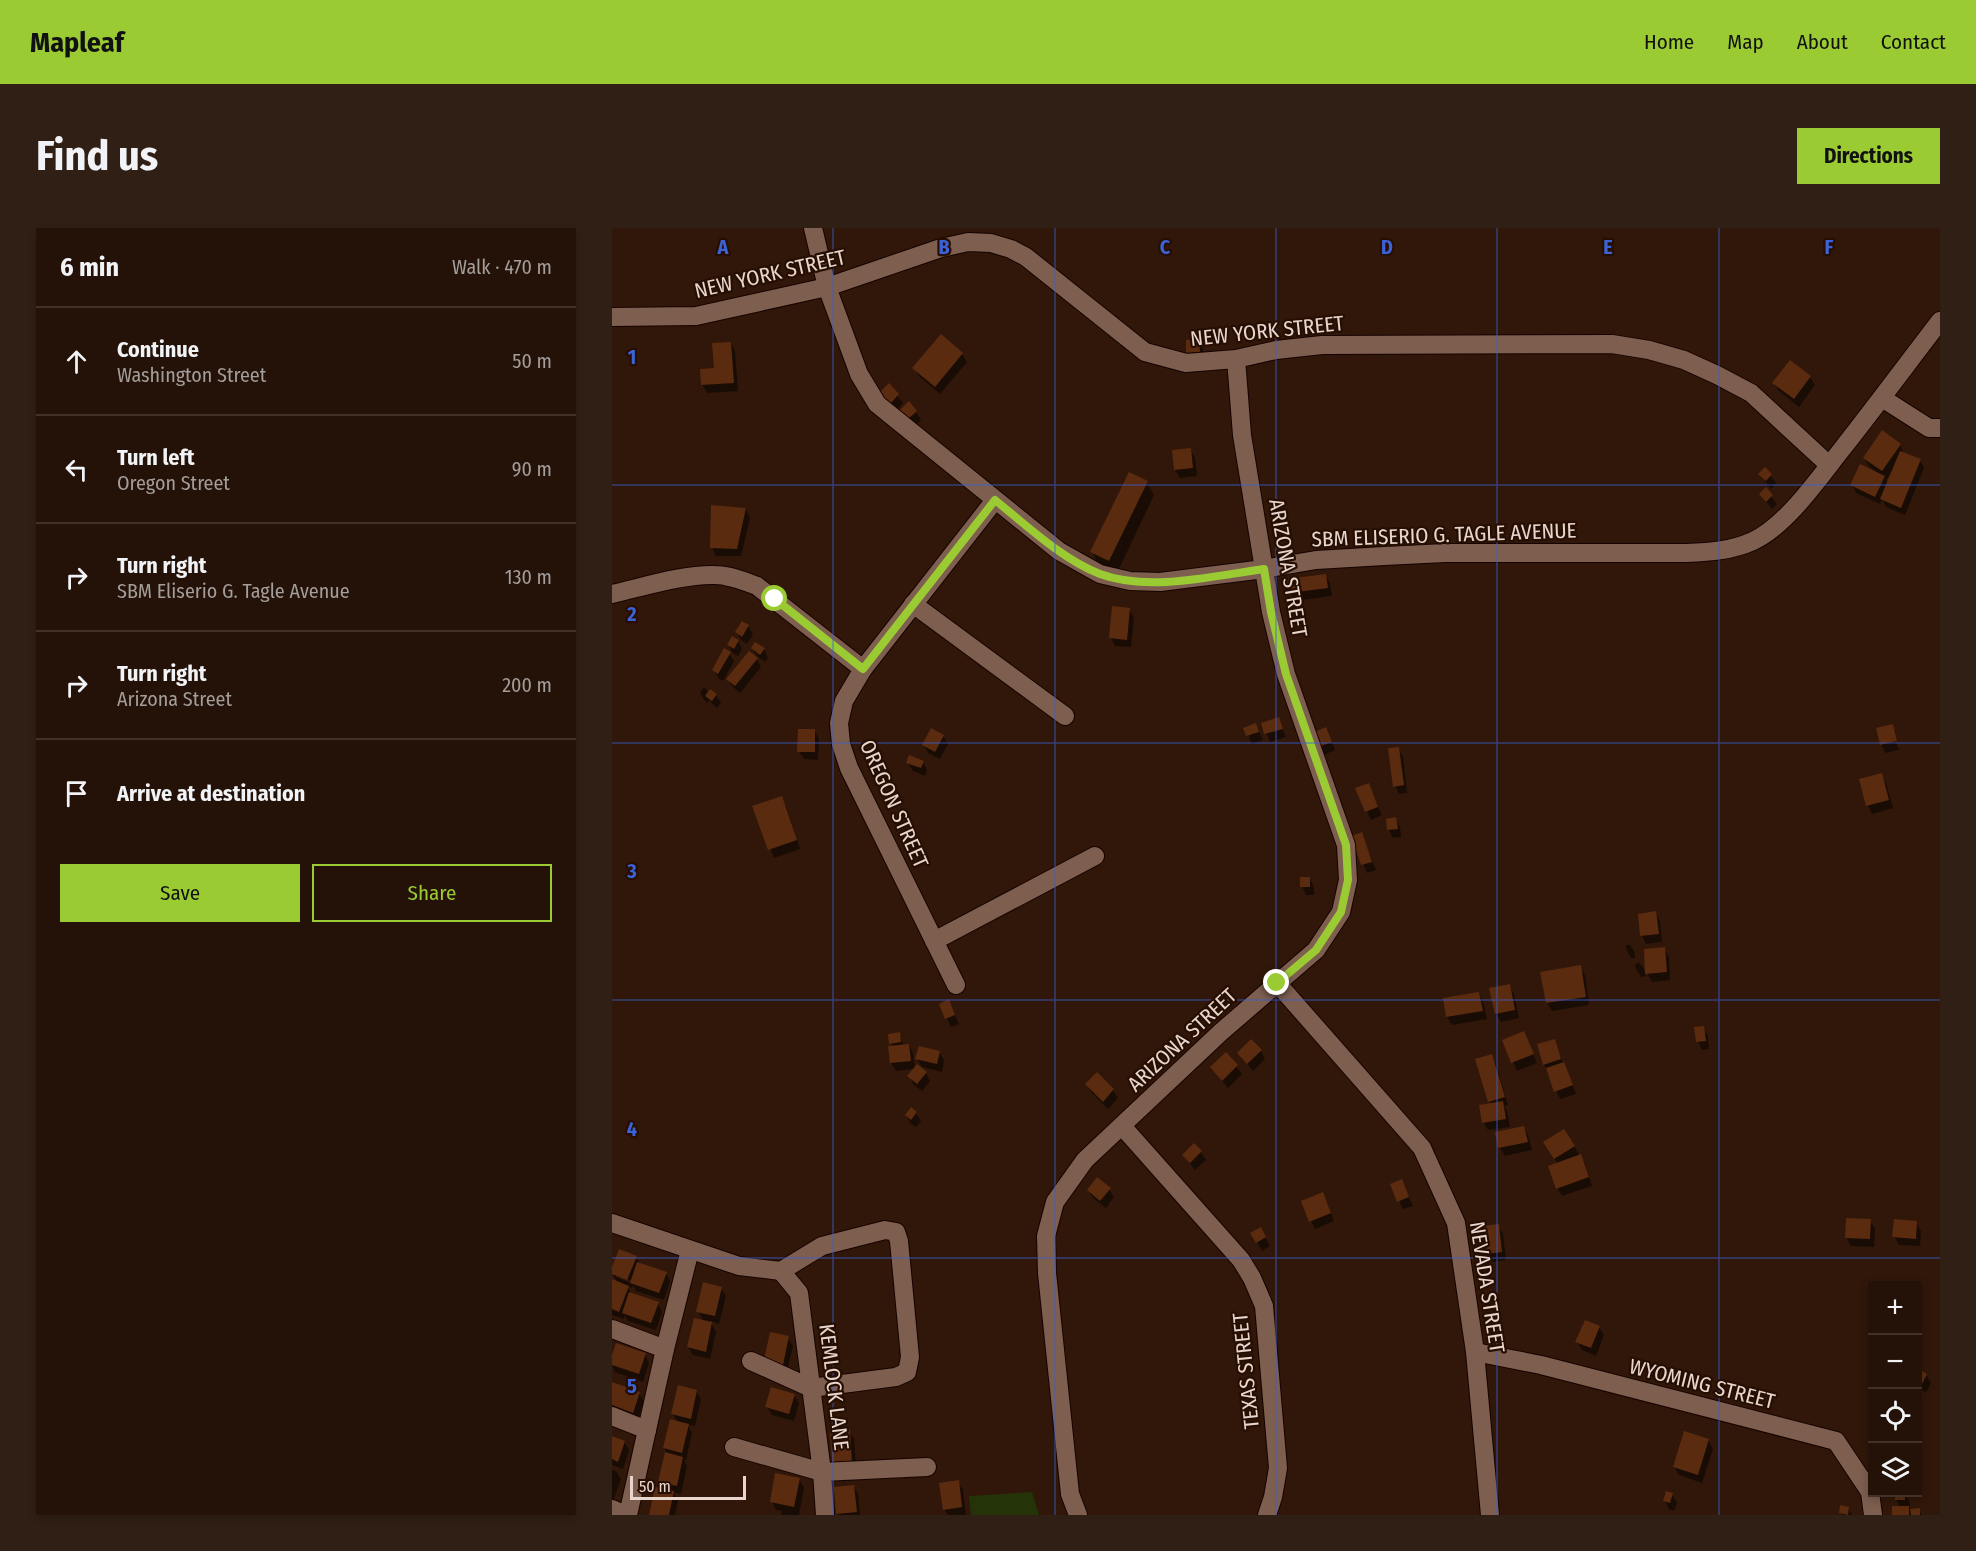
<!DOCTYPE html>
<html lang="en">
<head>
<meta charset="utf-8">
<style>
  :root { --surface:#241107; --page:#301f15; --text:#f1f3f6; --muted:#a39d9b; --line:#413128; --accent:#9bcb33 }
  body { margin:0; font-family:"Fira Sans Condensed",sans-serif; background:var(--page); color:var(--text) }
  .controls { position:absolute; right:18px; bottom:18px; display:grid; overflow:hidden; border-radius:0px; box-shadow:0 3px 9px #0003 }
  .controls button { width:54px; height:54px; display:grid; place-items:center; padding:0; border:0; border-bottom:2px solid var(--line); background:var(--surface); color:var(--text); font:30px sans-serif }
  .scale { position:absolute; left:18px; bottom:15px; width:116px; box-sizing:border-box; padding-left:6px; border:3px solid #e8d6ce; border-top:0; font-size:16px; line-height:21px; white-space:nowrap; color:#e8d6ce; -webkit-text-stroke:4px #260e02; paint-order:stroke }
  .stop { position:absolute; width:18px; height:18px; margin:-14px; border:4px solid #9bcb33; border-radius:50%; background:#fff }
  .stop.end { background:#9bcb33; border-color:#fff; box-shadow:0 2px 6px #0008 }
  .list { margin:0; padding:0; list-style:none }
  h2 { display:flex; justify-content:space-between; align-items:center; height:78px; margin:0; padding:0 24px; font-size:26px }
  h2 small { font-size:20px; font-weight:400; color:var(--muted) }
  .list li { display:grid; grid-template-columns:39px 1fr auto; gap:18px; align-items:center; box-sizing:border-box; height:108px; padding:0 24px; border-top:2px solid var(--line) }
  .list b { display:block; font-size:22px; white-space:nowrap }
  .list p { margin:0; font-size:20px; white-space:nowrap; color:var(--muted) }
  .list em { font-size:20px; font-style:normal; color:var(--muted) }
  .actions { display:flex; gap:12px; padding:18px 24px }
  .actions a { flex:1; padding:14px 0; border:2px solid var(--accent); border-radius:0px; text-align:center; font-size:21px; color:var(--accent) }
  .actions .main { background:var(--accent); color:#111 }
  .icon { flex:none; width:33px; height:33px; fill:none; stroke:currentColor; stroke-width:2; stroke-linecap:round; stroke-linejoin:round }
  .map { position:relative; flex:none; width:1328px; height:1287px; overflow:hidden; border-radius:0px }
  header { display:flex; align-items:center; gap:36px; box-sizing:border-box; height:84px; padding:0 30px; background:var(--accent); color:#111 }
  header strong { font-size:28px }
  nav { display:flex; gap:33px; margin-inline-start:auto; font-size:21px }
  .intro { display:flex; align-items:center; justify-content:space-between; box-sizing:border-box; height:144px; padding:0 36px }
  h1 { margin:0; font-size:42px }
  .button { padding:15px 27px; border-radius:0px; background:var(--accent); color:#111; font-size:21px; font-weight:700 }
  main { display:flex; gap:36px; padding:0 36px }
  aside { flex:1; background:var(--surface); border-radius:0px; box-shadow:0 3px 9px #0003 }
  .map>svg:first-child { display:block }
  .green { fill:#243408 }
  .shadow { fill:#0007; fill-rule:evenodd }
  .building { fill:#5b2b10 }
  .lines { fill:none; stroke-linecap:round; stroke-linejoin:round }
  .minor-casing { stroke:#160300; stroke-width:20 }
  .minor { stroke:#7d5e4f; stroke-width:18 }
  .route { stroke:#9bcb33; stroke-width:8 }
  .grid { fill:none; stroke:#3b62d6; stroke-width:1.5; stroke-opacity:0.55 }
  .labels { text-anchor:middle; stroke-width:4.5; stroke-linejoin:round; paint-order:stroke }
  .street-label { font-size:21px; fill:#e8d6ce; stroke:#260e02 }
  .grid-label { font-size:20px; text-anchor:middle; font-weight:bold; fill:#3b62d6; stroke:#260e02; stroke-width:4.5; stroke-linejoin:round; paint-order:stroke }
</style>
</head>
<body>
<header>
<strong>Mapleaf</strong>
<nav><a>Home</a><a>Map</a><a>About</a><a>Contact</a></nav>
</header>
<div class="intro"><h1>Find us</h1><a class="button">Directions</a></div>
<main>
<aside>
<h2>6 min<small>Walk · 470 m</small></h2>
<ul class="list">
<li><svg class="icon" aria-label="ahead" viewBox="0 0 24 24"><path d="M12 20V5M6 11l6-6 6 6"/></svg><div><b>Continue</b><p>Washington Street</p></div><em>50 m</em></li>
<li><svg class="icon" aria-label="left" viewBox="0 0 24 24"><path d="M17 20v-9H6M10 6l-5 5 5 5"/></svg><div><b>Turn left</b><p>Oregon Street</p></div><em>90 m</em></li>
<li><svg class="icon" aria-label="right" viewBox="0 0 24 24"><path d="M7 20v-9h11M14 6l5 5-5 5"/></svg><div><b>Turn right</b><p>SBM Eliserio G. Tagle Avenue</p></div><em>130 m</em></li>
<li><svg class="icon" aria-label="right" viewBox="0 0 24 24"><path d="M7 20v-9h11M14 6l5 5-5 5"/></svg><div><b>Turn right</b><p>Arizona Street</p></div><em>200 m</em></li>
<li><svg class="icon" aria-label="arrive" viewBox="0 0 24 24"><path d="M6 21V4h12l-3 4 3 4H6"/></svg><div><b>Arrive at destination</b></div></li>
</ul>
<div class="actions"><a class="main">Save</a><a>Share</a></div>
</aside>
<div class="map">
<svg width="1328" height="1287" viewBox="0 0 1328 1287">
  <rect width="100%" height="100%" fill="#301709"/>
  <polygon class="green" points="420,1264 427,1287 359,1287 357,1268"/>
  <g class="shadow">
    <polygon points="587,112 591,121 592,132 581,133 576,124"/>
    <polygon points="119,115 123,123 126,163 95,165 90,156 103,142"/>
    <polygon points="350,126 355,134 328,166 307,148 302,140"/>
    <polygon points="1179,134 1198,149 1203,157 1187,179 1167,163 1162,155"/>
    <polygon points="277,158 291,175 283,184 269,166"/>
    <polygon points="304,184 309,192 301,200 293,191"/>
    <path d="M1288,217L1292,226L1308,232L1312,240L1293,287L1274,279L1270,271L1268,276L1244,265L1240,257L1266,245L1257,238L1252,230ZM1280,243L1276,256L1274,252Z"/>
    <polygon points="578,221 583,230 585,248 568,250 563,242"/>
    <polygon points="1153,241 1164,255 1159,261 1148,246"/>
    <polygon points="534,254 542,267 505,345 487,337 480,324"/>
    <polygon points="1154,262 1165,276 1160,281 1149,267"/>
    <polygon points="134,281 138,290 129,328 104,328 100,320"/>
    <polygon points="713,347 718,355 720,368 683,373 679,365"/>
    <polygon points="517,381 522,390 519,419 503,418 499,410"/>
    <polygon points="131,395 136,398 141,406 135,416 129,412 125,404"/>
    <polygon points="126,413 130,421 126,428 121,425 116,417"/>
    <polygon points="140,420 152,421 156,430 153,434 145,428"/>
    <polygon points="117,425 122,433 111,453 107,451 102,442"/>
    <polygon points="145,431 149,439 128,465 121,459 116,451"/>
    <polygon points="92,459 97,465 104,467 109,475 105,480 97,472 95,475 93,473 88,465"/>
    <polygon points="666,491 674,509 658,514 651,496"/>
    <polygon points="644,497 651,512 640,516 637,509"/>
    <polygon points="1280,498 1284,505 1281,505 1286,520 1289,521 1274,525 1269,517 1266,502"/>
    <polygon points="202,502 207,511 206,532 192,531 187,523"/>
    <polygon points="331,508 336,516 328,531 316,525 312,517"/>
    <polygon points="718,509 723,522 712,527 708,519"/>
    <polygon points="786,520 791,529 795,565 787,566 783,558"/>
    <polygon points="263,525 267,526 272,534 272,538 268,538 263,530"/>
    <polygon points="311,534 315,542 313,548 301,543 296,535"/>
    <polygon points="1269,547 1274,555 1281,580 1260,586 1256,578 1249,552"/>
    <polygon points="756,557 770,587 759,592 745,561"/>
    <polygon points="169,570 174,578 188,621 162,630 142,579"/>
    <polygon points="783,591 788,599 789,609 781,610 777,602"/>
    <polygon points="749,606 764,642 755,645 741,609"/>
    <polygon points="698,651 702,659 702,667 694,667 690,658"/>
    <polygon points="1043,685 1048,693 1050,714 1034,716 1030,707"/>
    <polygon points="1014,717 1018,717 1023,725 1023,730 1019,730 1014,721"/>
    <polygon points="1052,721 1057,729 1058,752 1040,754 1035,745"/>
    <polygon points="1028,735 1033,743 1034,748 1029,749 1024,741 1023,736"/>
    <polygon points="968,739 973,747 977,777 940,783 935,775"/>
    <polygon points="897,758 902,766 907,790 889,794 884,786 879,762"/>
    <polygon points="867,765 871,774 875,791 840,797 835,789 832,771"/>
    <polygon points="336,773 347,796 339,799 329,777"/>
    <polygon points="1091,800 1096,808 1097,821 1090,822 1086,814 1084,801"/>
    <polygon points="912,805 925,835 905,843 892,812"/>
    <polygon points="287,806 292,818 297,817 301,825 303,840 314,845 318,853 310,863 302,857 297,848 303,841 284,843 279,835 281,819 279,815"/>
    <polygon points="942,813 964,866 948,871 932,836"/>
    <polygon points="649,823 653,831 641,843 627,825"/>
    <polygon points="327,824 332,832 330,844 310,839 305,831"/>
    <polygon points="614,826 630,846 616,860 600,840"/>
    <polygon points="879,828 884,836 896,877 892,878 895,883 898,899 876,902 871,894 879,877 877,873"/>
    <polygon points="485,846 501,862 506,870 496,881 480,865 475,857"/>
    <polygon points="304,885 309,893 304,899 299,896 294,887"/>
    <polygon points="911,899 916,907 920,922 893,928 888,920 885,905"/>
    <polygon points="933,915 962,918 973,936 980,958 950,968 945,960 946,936"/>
    <polygon points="589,924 594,932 583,942 572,927"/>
    <polygon points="789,953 801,978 791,981 780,956"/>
    <polygon points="497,961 502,969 494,980 481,970 476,962"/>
    <polygon points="715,974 722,993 703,1001 699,993"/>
    <polygon points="1258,993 1263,1001 1262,1019 1239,1018 1234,1009"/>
    <polygon points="1304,995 1309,1003 1308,1018 1287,1017 1282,1008"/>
    <polygon points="886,998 891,1006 894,1032 881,1034 876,1026"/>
    <polygon points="648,1001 658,1018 650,1023 640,1006"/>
    <path d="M24,1029L28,1036L54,1045L58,1053L52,1072L24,1063L21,1057L20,1060L15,1058L20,1067L46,1075L50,1084L44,1102L16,1093L13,1087L12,1091L0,1087V1053L5,1055L0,1043ZM4,1046L23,1054L22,1056L4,1049Z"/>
    <polygon points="109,1060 114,1068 107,1096 98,1093 104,1104 98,1131 81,1127 76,1119 92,1094 86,1083"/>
    <polygon points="987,1099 992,1107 984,1128 970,1122 965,1114"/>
    <polygon points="176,1110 181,1118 175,1144 158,1140"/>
    <polygon points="33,1127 37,1135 31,1154 3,1144 0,1138 0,1132"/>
    <polygon points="1308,1143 1314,1147 1319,1155 1314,1165 1306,1158 1306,1148"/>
    <polygon points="0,1156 27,1165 32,1173 26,1192 0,1183"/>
    <polygon points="84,1163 89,1171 83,1198 76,1197 80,1205 74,1232 72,1232 75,1238 69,1266 61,1264 66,1273 63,1287 38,1287 53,1262 47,1253 56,1227 52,1220 66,1195 61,1186"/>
    <polygon points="182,1167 187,1175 182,1193 160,1187 155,1179"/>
    <polygon points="237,1203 242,1211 244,1242 222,1235"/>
    <polygon points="0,1210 12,1214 17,1222 11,1241 0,1237"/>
    <polygon points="1096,1212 1101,1221 1090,1255 1067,1247 1062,1239"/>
    <polygon points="0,1242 4,1243 9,1251 0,1276"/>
    <polygon points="187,1251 192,1260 187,1287 169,1287 170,1283 164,1282 160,1274"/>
    <polygon points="346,1254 351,1262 354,1287 336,1287 332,1281"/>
    <polygon points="241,1258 246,1266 248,1287 227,1287 226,1285"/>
    <polygon points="1292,1265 1297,1273 1298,1282 1307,1282 1310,1287 1281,1287 1289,1280 1284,1272"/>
    <polygon points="1060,1266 1065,1275 1062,1283 1057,1281 1053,1273"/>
    <polygon points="1236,1280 1240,1287 1230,1287 1229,1285"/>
  </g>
  <g class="building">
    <polygon points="329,106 351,125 323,159 300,140"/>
    <polygon points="587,111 588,124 574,125 574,112"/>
    <polygon points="119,114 122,155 89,157 88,141 102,140 100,115"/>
    <polygon points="1178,132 1199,148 1182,171 1160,155"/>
    <polygon points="277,155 287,166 278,176 267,165"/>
    <polygon points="297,173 305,183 295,192 287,183"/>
    <polygon points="1270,202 1289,216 1270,243 1251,230"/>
    <polygon points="579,220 581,240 562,242 560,222"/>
    <polygon points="1288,223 1309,231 1289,280 1268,271"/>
    <polygon points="1248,236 1273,248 1263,269 1238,257"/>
    <polygon points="1153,239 1160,246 1154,253 1146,246"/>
    <polygon points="517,244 536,253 497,333 478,324"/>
    <polygon points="1154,259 1161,267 1154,274 1147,266"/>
    <polygon points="99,277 134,280 125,321 98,320"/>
    <polygon points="714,346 716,360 677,365 675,351"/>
    <polygon points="500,378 518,380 515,412 497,410"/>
    <polygon points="130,393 137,397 130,409 123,404"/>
    <polygon points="120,408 127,412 122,421 115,417"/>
    <polygon points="143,414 153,420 148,427 139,420"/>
    <polygon points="112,420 119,424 106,446 100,442"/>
    <polygon points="137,423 146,430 123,458 114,451"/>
    <polygon points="98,461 105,466 100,473 93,468"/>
    <polygon points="667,489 671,501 652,506 649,495"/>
    <polygon points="644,495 647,504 634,508 631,500"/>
    <polygon points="1281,496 1285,513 1268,517 1264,500"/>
    <polygon points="714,499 720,514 706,519 700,505"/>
    <polygon points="319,500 332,507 323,524 310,517"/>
    <polygon points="186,501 203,501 203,524 185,524"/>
    <polygon points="787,519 792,557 781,559 776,520"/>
    <polygon points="297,527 312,533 309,540 294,535"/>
    <polygon points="1270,545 1277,572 1254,578 1247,551"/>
    <polygon points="757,555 766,579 753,584 743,560"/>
    <polygon points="170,568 185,612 156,622 140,578"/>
    <polygon points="784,589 786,601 775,602 774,591"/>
    <polygon points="750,604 760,634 749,637 739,608"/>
    <rect x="688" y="649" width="10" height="10"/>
    <polygon points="1044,683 1047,706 1028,708 1026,686"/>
    <polygon points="1053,719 1055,744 1033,746 1032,721"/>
    <polygon points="969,737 974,769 934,775 928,744"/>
    <polygon points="898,756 903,782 883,786 877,760"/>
    <polygon points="867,764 871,783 834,789 831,770"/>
    <polygon points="337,771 343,787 333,791 327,776"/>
    <polygon points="1092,798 1094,813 1084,814 1082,799"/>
    <polygon points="912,803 922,826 899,835 890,812"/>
    <polygon points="288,804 289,814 277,816 276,806"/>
    <polygon points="639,811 650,822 635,836 625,825"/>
    <polygon points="943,811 949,831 931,837 925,816"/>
    <polygon points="297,816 299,833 278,835 276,818"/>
    <polygon points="307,818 328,823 325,836 303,831"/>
    <polygon points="614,824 626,837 610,853 598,839"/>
    <polygon points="880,826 893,869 876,874 863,831"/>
    <polygon points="952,834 961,857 942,864 934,840"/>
    <polygon points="305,836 315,844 305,856 295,848"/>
    <polygon points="485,844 502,861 491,874 473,856"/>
    <polygon points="891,873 894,891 870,895 867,877"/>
    <polygon points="299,879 305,884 299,892 293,887"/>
    <polygon points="912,898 916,914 886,920 883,904"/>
    <polygon points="952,901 963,918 942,931 931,914"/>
    <polygon points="582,915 590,923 578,935 570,927"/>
    <polygon points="969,926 977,949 944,961 936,938"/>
    <polygon points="485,949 499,960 488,973 475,962"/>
    <polygon points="790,951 797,969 785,974 778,956"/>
    <polygon points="711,964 719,985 697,994 689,973"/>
    <polygon points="1234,990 1259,991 1258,1011 1233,1010"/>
    <polygon points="1282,991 1305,993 1304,1011 1280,1009"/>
    <polygon points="887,996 890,1024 875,1026 871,998"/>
    <polygon points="649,999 654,1009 644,1015 638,1005"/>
    <polygon points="7,1021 25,1028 15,1052 0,1046 0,1039"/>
    <polygon points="25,1034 55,1044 47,1065 18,1055"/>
    <polygon points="0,1051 17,1058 7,1084 0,1081"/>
    <polygon points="91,1054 110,1059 103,1088 84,1084"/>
    <polygon points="17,1064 47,1074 39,1095 10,1085"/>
    <polygon points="82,1090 100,1094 94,1124 75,1119"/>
    <polygon points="973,1092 988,1098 979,1120 963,1114"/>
    <polygon points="158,1104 177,1108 171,1137 152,1132"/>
    <polygon points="4,1115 34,1125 27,1146 0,1137 0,1127"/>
    <polygon points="1307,1141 1315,1146 1309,1158 1306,1156"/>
    <polygon points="0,1154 28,1164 21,1185 0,1177"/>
    <polygon points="66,1157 85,1162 79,1191 59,1186"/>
    <polygon points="159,1159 183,1166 177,1186 153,1179"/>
    <polygon points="58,1191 77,1196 70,1225 51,1220"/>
    <polygon points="238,1201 240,1234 220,1235 218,1203"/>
    <polygon points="1072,1203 1097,1211 1086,1247 1061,1239"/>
    <polygon points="0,1208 13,1213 6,1234 0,1231"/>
    <polygon points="53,1224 71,1229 65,1258 46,1254"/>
    <polygon points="163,1245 188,1250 182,1279 158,1274"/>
    <polygon points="347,1252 350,1279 331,1282 327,1255"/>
    <polygon points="242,1257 245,1284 224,1286 222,1259"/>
    <polygon points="43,1259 62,1263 57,1287 37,1287"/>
    <polygon points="1054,1263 1061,1265 1058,1275 1051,1273"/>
    <rect x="1283" y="1264" width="10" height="8"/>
    <polygon points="1228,1277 1237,1279 1236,1287 1227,1285"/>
    <rect x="1280" y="1278" width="17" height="9"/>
    <polygon points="1308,1280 1308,1287 1299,1287 1298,1281"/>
  </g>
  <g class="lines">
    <g class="minor-casing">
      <g id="minor">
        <path d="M201,0L215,59L247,146L265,176L447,323L488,346L518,353L548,354L652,341L704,332L772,328L833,325H1074C1097,324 1119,323 1141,313C1174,298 1207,250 1230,221C1263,179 1295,136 1328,93"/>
        <polyline points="0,89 84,88 215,59 329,20 356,14 379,15 399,21 414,29 533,124 574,135 624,131 664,122 710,117 1000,116 1037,122 1072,132 1105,147 1139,165 1217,237"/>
        <polyline points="1270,170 1317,200 1328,200"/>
        <path d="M0,366C31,359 72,346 103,347C117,347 132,353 145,358L251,441"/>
        <polyline points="301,376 453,488"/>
        <polyline points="322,713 483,628"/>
        <polyline points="665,755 810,920 844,995 863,1124 878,1287"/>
        <polyline points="344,757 237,540 229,516 227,495 232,473 251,441 383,272"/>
        <polyline points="510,898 629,1032 640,1050 652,1078 666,1240 661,1269 655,1287"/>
        <polyline points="0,995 127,1038 169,1043"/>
        <polyline points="169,1043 187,1065 210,1244 213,1287"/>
        <polyline points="0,1101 53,1121"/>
        <polyline points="863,1124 929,1137 1224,1213 1258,1264 1261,1287"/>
        <polyline points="139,1133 199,1160 284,1149 295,1144 298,1129 287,1013 284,1004 273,1002 210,1018 169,1043"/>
        <polyline points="0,1188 35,1202"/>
        <polyline points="122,1219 210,1244 315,1239"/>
        <polyline points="0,1281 14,1287"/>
        <polyline points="16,1287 53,1121 78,1022"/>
        <polyline points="466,1287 458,1266 435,1045 434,1008 443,974 473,932 609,804 704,722 729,684 736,652 734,617 674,446 659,384 630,207 624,131"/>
      </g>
    </g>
    <use href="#minor" class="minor"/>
  </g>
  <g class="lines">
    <path class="route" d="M163,371L251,441L383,272C414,297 451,332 488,346C537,364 601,348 652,341L659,384L674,446L734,617L736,652L729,684L704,722L665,755"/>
  </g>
  <path class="grid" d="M221,0V1287M443,0V1287M664,0V1287M885,0V1287M1107,0V1287M0,257H1328M0,515H1328M0,772H1328M0,1030H1328"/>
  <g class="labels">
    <g class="street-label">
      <text transform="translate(158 46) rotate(-13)" y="7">NEW YORK STREET</text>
      <text transform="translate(655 103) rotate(-6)" y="7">NEW YORK STREET</text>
      <text transform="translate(832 307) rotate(-2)" y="7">SBM ELISERIO G. TAGLE AVENUE</text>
      <text transform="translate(676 340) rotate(80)" y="7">ARIZONA STREET</text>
      <text transform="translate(282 576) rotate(66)" y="7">OREGON STREET</text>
      <text transform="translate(570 812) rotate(-43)" y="7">ARIZONA STREET</text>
      <text transform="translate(875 1059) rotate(81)" y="7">NEVADA STREET</text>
      <text transform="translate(634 1143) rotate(-96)" y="7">TEXAS STREET</text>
      <text transform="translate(1090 1156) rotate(14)" y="7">WYOMING STREET</text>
      <text transform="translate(222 1159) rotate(83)" y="7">KEMLOCK LANE</text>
    </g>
  </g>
  <g class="grid-label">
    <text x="111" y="26">A</text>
    <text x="332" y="26">B</text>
    <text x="553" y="26">C</text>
    <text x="775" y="26">D</text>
    <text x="996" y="26">E</text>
    <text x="1217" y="26">F</text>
    <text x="20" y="136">1</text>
    <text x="20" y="393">2</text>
    <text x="20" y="650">3</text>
    <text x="20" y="908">4</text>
    <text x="20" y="1165">5</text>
  </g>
</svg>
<div class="controls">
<button>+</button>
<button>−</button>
<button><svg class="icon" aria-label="locate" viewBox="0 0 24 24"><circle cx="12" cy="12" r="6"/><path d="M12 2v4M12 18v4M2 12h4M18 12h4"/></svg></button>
<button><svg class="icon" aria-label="layers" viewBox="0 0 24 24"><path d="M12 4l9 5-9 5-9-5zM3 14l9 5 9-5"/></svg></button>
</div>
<div class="scale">50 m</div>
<div class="stop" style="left:163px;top:371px"></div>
<div class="stop end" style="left:665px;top:755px"></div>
</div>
</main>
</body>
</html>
